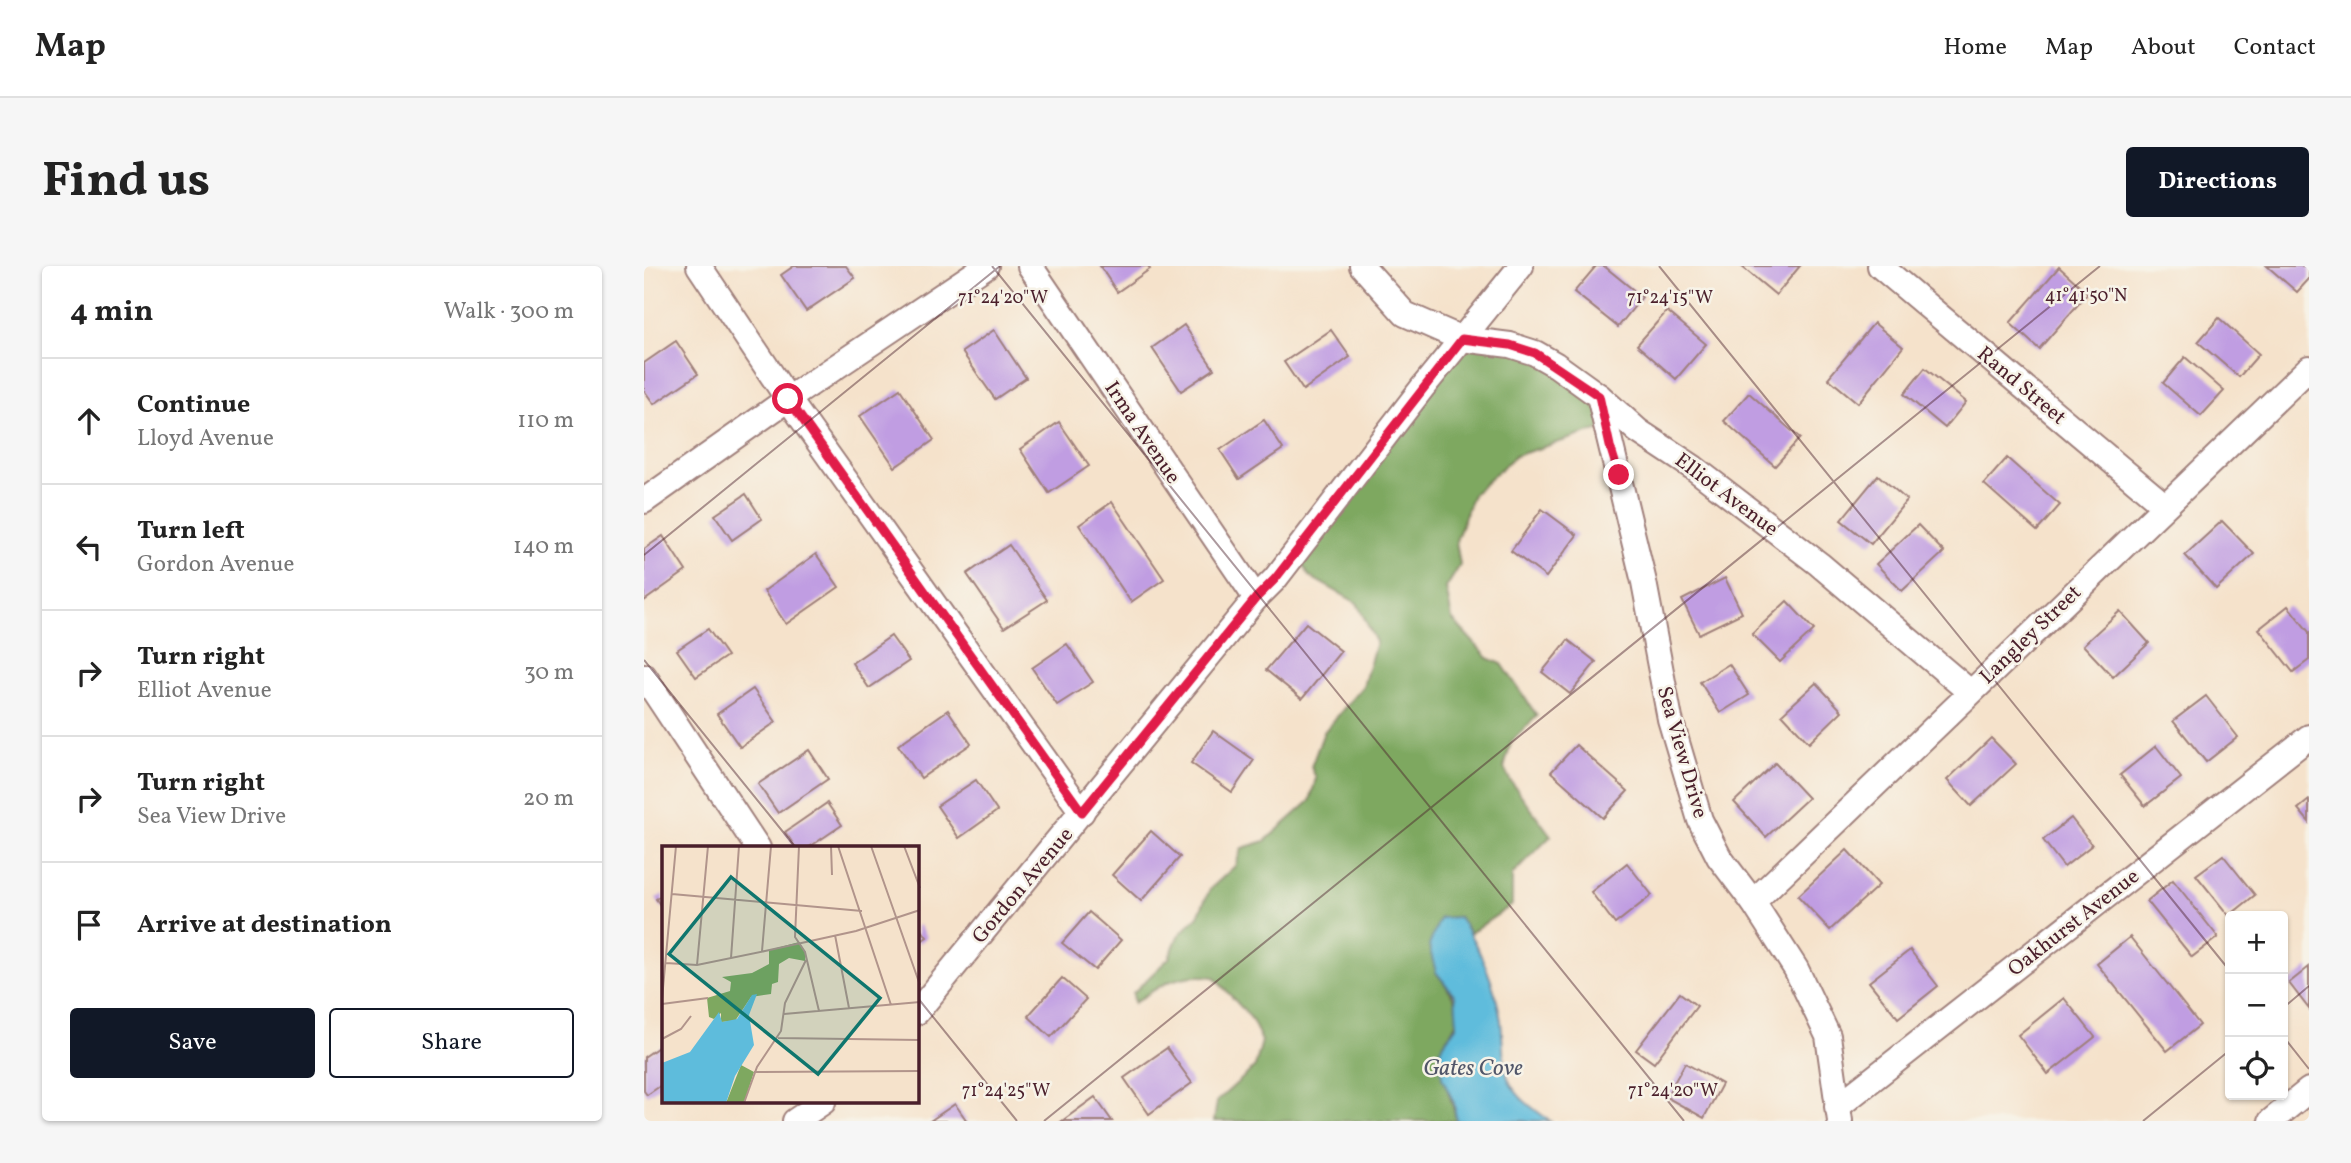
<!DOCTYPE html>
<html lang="en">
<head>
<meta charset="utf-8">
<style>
  :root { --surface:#fff; --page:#f6f6f6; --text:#222; --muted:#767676; --line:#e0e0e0; --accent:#111827 }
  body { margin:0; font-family:Vollkorn,serif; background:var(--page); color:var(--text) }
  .controls { position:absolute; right:21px; bottom:21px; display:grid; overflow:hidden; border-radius:7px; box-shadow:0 2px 5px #0004 }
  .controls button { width:63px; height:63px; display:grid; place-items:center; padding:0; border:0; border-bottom:2px solid var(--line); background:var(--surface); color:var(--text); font:35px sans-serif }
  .stop { position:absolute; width:21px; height:21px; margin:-16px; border:5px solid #e11d48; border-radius:50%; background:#fff }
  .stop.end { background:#e11d48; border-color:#fff; box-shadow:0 2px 7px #0008 }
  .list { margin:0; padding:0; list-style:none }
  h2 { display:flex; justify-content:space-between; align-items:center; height:91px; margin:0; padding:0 28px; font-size:30px }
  h2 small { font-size:23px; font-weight:400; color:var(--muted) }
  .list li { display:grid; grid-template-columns:46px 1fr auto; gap:21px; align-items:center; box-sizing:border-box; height:126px; padding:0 28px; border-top:2px solid var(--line) }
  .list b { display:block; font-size:26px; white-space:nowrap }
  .list p { margin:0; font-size:23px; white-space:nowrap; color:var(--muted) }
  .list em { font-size:23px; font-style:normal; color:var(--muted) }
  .actions { display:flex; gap:14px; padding:21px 28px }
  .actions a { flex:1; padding:16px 0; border:2px solid var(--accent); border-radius:7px; text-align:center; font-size:24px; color:var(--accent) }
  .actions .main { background:var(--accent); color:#fff }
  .icon { flex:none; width:38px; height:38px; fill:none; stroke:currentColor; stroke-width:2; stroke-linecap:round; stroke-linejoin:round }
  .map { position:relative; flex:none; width:1665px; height:855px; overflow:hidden; border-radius:7px }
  header { display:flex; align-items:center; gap:42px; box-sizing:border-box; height:98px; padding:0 35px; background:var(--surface); border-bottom:2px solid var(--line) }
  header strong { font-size:33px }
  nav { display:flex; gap:38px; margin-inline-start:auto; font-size:24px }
  .intro { display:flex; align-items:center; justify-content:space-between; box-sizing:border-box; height:168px; padding:0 42px }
  h1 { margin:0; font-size:49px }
  .button { padding:18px 32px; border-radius:7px; background:var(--accent); color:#fff; font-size:24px; font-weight:700 }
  main { display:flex; gap:42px; padding:0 42px }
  aside { flex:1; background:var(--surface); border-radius:7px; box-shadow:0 2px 5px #0004 }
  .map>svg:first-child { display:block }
  .forest { fill:#7ea860; stroke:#646446; stroke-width:2 }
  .water { fill:#5ebcdc; stroke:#546e84; stroke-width:2 }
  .building { fill:#c09de2 }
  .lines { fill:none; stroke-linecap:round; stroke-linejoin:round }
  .minor-casing { stroke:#a0807b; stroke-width:28 }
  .minor { stroke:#fff; stroke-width:24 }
  .route { stroke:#e11d48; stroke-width:9 }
  .ticks { fill:none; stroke:#4a1f2b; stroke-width:2; stroke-opacity:0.45 }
  .labels { text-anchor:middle; stroke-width:5; stroke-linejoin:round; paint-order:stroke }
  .street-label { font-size:21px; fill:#4a1f2b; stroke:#f7f3e8 }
  .water-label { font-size:23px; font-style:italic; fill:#515669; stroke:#f7f3e8 }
  .inset-road { fill:none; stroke:#b1948b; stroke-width:2 }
  .view { fill:#0f766e; fill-opacity:0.15; stroke:#0f766e; stroke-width:3.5 }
  .inset-edge { fill:none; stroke:#4a1f2b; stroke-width:3.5 }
  .ticks-label { font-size:18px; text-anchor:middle; fill:#4a1f2b; stroke:#f7f3e8; stroke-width:5; stroke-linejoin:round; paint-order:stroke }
</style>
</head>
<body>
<header>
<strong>Map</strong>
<nav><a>Home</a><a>Map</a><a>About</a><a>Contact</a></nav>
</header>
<div class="intro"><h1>Find us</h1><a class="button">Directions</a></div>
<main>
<aside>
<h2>4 min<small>Walk · 300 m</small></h2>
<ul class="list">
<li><svg class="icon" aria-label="ahead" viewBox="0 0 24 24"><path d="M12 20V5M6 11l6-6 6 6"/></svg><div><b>Continue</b><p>Lloyd Avenue</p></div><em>110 m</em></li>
<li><svg class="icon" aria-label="left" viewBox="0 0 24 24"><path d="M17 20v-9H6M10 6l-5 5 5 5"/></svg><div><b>Turn left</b><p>Gordon Avenue</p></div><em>140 m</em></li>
<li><svg class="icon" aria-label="right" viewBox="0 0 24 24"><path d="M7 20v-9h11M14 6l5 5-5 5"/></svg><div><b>Turn right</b><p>Elliot Avenue</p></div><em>30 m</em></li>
<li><svg class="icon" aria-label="right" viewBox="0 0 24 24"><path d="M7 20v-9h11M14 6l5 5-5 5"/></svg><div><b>Turn right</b><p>Sea View Drive</p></div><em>20 m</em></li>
<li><svg class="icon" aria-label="arrive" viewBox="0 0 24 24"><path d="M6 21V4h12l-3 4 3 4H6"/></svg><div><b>Arrive at destination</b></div></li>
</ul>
<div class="actions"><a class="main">Save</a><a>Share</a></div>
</aside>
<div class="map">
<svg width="1665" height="855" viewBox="0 0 1665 855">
  <rect width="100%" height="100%" fill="#f7f3e8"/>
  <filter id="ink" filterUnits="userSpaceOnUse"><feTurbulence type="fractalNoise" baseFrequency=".0143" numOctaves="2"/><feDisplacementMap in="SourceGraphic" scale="14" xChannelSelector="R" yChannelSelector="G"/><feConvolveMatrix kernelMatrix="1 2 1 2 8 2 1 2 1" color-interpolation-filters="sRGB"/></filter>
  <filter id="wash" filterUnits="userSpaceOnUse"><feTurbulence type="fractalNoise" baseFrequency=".00686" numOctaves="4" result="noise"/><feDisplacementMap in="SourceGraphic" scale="28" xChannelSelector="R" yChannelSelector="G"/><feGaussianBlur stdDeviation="1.57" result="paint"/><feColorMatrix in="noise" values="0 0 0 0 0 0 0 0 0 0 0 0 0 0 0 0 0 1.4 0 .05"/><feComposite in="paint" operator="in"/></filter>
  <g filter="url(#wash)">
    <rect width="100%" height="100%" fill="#f5e2cb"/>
    <path class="forest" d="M817,69L869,76L957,133V163L871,190L829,228L812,275L816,299L802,322L808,353L844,392L858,398L893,450L867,476L860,502L866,514L907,570L868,609V639L826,667L815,651L792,706C807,725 823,745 806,768C802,774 797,780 796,787C796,812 809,831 812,855H570L573,835L611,801L618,775L607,752L570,711C535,706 518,718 490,737L489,727L525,692L534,670L554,650L566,623L591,600L598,582L621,575L666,535L672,512L667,501L680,466L719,420L732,376L713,337L665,310L651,283Z"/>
    <path class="water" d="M815,651C836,682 851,717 857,755C859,772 858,792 863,809C869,830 889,842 906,855H812L810,837L798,812L796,783L813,759L811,730L792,706L785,680L796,652Z"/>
    <g id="blocks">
      <g class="building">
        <polygon points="150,0 202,0 211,12 162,45 137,9"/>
        <polygon points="456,0 504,0 506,3 473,26"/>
        <polygon points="952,0 960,0 998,31 974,61 930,26"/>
        <polygon points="1097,0 1156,0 1132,29"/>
        <polygon points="1623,0 1665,0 1665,13 1653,26"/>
        <polygon points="1415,1 1444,27 1395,83 1366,57"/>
        <polygon points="1023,45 1062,78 1032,113 993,79"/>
        <polygon points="1575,52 1615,88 1595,111 1554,76"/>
        <polygon points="1230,57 1259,81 1214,137 1184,112"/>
        <polygon points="540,59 570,103 537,125 508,82"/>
        <polygon points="350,64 382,112 351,133 318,86"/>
        <polygon points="687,64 706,91 659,124 640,96"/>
        <polygon points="32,75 54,108 10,138 0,124 0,97"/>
        <polygon points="1541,91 1580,125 1557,150 1519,117"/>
        <polygon points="1281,102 1322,136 1301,162 1260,128"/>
        <polygon points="256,123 290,174 251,201 216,150"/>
        <polygon points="1105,127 1156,172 1131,200 1080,155"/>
        <polygon points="620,154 639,183 595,213 576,184"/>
        <polygon points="415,156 445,200 405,227 376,183"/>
        <polygon points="1363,192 1416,239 1393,265 1340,218"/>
        <polygon points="1234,209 1263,234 1227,278 1197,254"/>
        <polygon points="102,228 118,253 88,274 71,249"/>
        <polygon points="468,236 520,313 487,336 435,259"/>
        <polygon points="898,243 933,269 902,311 867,285"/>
        <polygon points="1578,255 1610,288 1572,323 1541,289"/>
        <polygon points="1274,259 1300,286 1258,325 1232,298"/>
        <polygon points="19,270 42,305 0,335 0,283"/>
        <polygon points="365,279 403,334 360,362 323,308"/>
        <polygon points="172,288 195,321 142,358 120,325"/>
        <polygon points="1081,312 1098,347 1055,368 1038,334"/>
        <polygon points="1143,335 1170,364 1136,396 1108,368"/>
        <polygon points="1644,340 1665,366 1665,394 1649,406 1615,363"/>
        <polygon points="1476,345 1505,377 1469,411 1439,379"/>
        <polygon points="662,357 697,385 658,433 622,404"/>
        <polygon points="64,363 83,390 52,411 33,384"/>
        <polygon points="247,370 265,395 225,422 208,397"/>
        <polygon points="924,374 952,396 926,428 898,406"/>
        <polygon points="423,378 449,416 413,439 388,402"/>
        <polygon points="1085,398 1105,429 1076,447 1056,416"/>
        <polygon points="1172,417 1198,445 1165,477 1138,448"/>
        <polygon points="109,423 132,456 96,481 73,448"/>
        <polygon points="1562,430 1594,471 1562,496 1529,455"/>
        <polygon points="304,444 327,478 277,512 254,479"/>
        <polygon points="569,465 610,494 588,526 547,497"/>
        <polygon points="1347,472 1372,498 1327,540 1303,514"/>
        <polygon points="932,479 984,525 959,552 907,506"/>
        <polygon points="1512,480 1537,512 1501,540 1476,509"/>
        <polygon points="165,484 184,513 134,547 114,518"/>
        <polygon points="1131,497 1164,532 1122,571 1090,536"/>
        <polygon points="332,514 353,545 315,572 293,540"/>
        <polygon points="1665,534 1665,556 1654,543"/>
        <polygon points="183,537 198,559 164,582 152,582 141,566"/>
        <polygon points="1427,552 1448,579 1420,601 1399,574"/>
        <polygon points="507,565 536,591 497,635 468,609"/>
        <polygon points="1203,584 1235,619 1186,664 1154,630"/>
        <polygon points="1579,589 1611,629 1585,650 1552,609"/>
        <polygon points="983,597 1008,629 971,658 947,626"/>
        <polygon points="1529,614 1574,671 1548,691 1503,635"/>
        <polygon points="19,628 19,643 12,633"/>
        <polygon points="445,646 477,674 451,704 418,677"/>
        <polygon points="273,657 283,671 273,678"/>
        <polygon points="1486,671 1556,759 1523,785 1453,698"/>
        <polygon points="1266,684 1294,720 1254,752 1225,716"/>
        <polygon points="1665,701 1665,743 1645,717"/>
        <polygon points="418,712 442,733 407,771 384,750"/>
        <polygon points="1036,727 1053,740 1010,797 992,784"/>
        <polygon points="1420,732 1451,771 1404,808 1374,769"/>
        <polygon points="19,778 19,818 3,829 0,825 0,791"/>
        <polygon points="523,782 548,817 505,848 480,812"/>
        <polygon points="1041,797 1078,818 1060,852 1022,831"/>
        <polygon points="451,831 468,855 418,855"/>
        <polygon points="311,838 323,855 286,855"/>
      </g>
    </g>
  </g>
  <g filter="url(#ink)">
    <use href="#blocks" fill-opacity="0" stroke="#a0807b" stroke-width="2"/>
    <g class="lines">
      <g class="minor-casing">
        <g id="minor">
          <polyline points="55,0 144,133 438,546"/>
          <polyline points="386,0 612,332"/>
          <polyline points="718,0 761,48 818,73 866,79 891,87 912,99 955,130 994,165 1050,202 1175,298 1326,426"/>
          <polyline points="1236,0 1520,239"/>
          <polyline points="955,130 1000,316 1026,453 1056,554 1075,591 1109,636 1152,703 1184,770 1196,855"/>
          <polyline points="0,235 144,133 342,0"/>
          <polyline points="0,410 114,582"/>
          <polyline points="1109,636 1665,102"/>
          <polyline points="273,746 612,332 631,313 779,121 877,0"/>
          <polyline points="1193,841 1665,471"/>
          <polyline points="151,855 179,836"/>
          <polyline points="1627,855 1665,824"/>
        </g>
      </g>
      <use href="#minor" class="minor"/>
    </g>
  </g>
  <g class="lines" filter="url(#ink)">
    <polyline class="route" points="144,133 438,546 612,332 631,313 818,73 866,79 891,87 955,130 966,180 975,209"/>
  </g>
  <path class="ticks" d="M348,0L1040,855M1015,0L1586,705M0,289L356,0M0,394L152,582M273,731L373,855M1639,742L1665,720M1639,770L1665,803M400,855L1456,0M1499,855L1586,784"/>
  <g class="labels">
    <g class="street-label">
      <text transform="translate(1378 119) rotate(40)" y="7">Rand Street</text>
      <text transform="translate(499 166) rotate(56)" y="7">Irma Avenue</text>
      <text transform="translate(1083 228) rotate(37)" y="7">Elliot Avenue</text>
      <text transform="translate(1386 368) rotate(-44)" y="7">Langley Street</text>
      <text transform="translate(1039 486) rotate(74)" y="7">Sea View Drive</text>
      <text transform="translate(378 619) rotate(-50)" y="7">Gordon Avenue</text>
      <text transform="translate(1429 656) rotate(-38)" y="7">Oakhurst Avenue</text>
    </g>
    <g class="water-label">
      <text x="829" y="809">Gates Cove</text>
    </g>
  </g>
  <g transform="translate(18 580)">
    <rect width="257" height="257" fill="#f5e2cb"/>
    <path d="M137,96L144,107L143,115L127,112L117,118L116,136L110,138L109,148L89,151L73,175L59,176V167L52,173L47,171L45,152L68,145L69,136L60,131L90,127L107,118V104ZM79,219L92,226L82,257H64Z" fill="#7ea860"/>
    <path d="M95,148L87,169L92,199L73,230L64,257H0V217L28,206L57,166L60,176L75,173L90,149Z" fill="#5ebcdc"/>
    <path class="inset-road" d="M137,0L133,91L143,106L157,165M169,0L170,29M176,0L229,159M209,0L258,139M242,0L258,42M10,48L200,65M173,89L187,162M100,105L109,0M69,112L77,0M4,117L35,119L103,105L194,85L258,64M35,119L46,0M0,153L14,0M0,158L46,152M122,168L258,156M116,192L258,194M0,193L19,183L29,170M92,226L258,225M82,257L95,221L119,185L123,157L144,114"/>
    <path class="view" d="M69,31L218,152L156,228L7,108Z"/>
    <rect width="257" height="257" class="inset-edge"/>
  </g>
  <g class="ticks-label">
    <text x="1442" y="35">41°41'50"N</text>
    <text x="359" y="37">71°24'20"W</text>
    <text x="1026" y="37">71°24'15"W</text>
    <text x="362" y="830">71°24'25"W</text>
    <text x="1029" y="830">71°24'20"W</text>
  </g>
</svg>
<div class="controls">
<button>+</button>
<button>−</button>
<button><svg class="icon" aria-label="locate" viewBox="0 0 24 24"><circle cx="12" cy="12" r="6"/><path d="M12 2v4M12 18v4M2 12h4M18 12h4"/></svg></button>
</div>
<div class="stop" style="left:144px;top:133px"></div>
<div class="stop end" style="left:975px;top:209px"></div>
</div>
</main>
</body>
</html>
